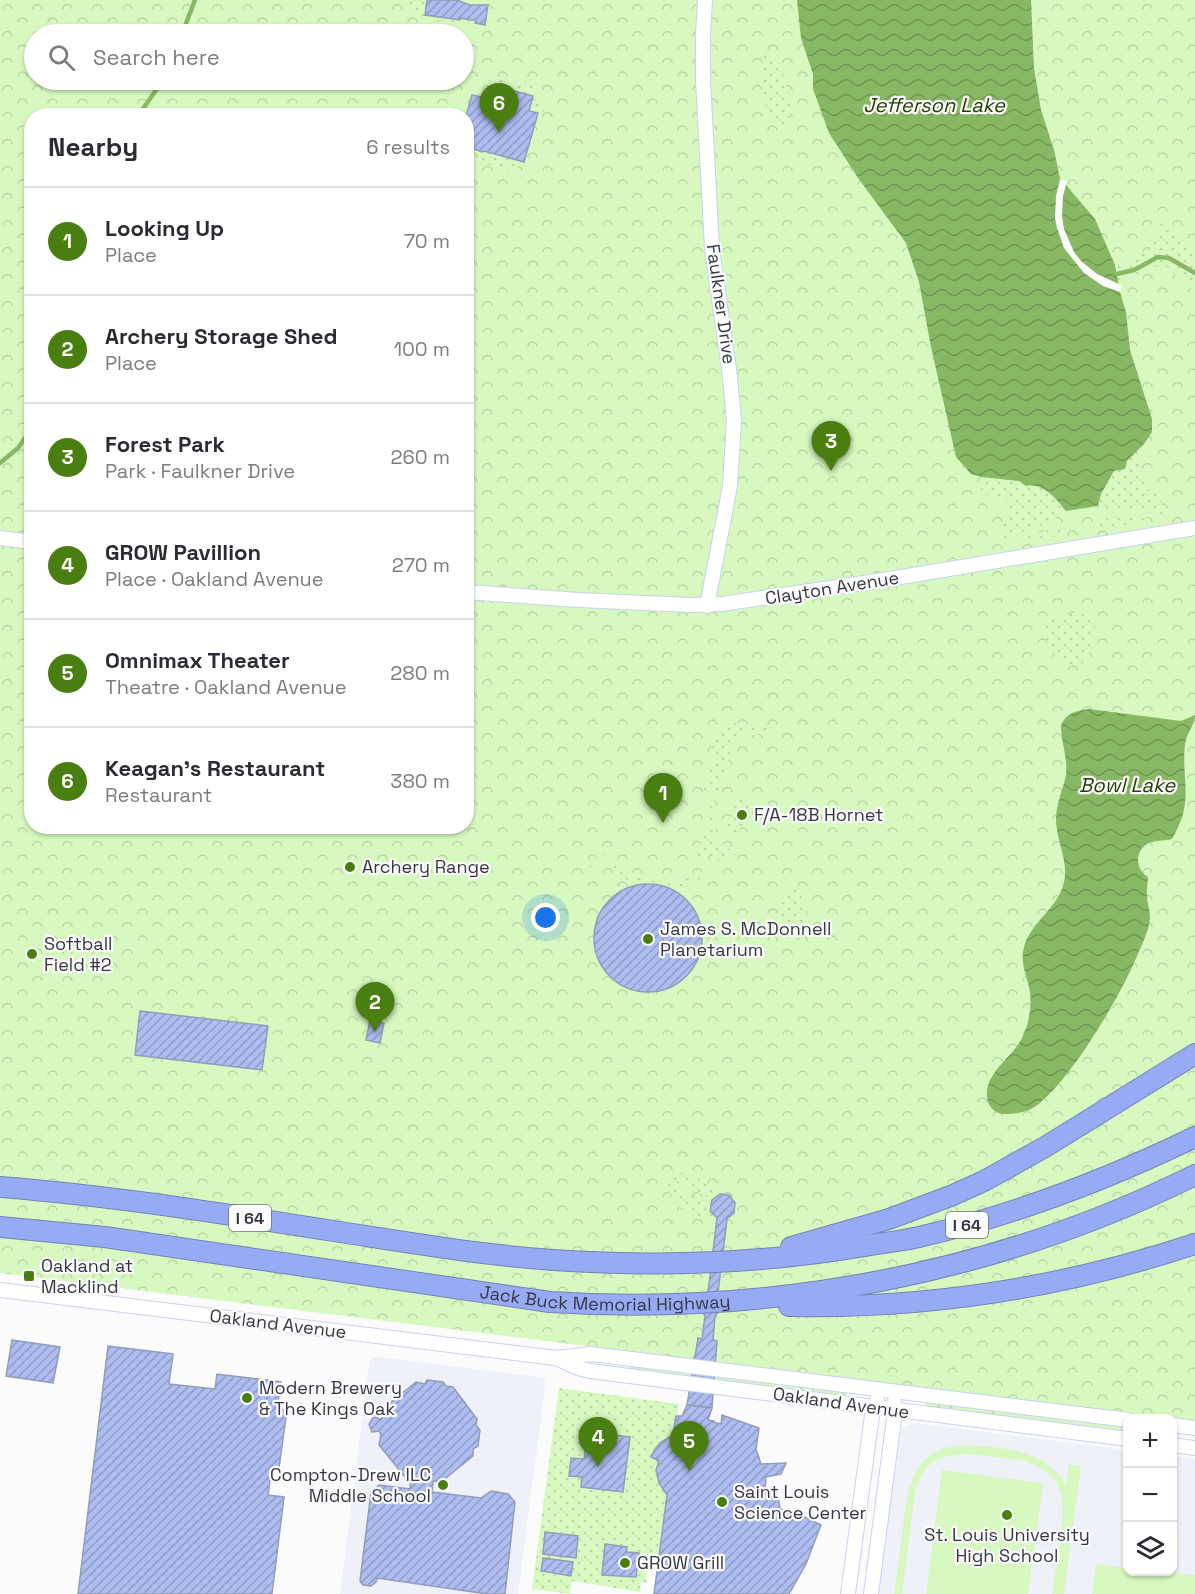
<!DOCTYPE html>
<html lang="en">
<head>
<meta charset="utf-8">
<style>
  :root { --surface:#fff; --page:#f7f7f7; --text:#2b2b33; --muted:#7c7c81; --line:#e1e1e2; --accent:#4a7e11 }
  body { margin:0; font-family:"Space Grotesk",sans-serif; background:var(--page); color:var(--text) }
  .controls { position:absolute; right:18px; bottom:18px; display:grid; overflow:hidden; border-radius:12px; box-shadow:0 2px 4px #0004 }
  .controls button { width:54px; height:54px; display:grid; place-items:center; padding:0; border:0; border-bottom:2px solid var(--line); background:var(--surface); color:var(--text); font:30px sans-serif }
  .you { position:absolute; left:546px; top:918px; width:21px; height:21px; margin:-15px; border:4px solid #fff; border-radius:50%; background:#1a73e8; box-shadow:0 0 0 9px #1a73e833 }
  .badge { display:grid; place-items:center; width:39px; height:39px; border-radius:50%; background:var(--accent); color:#fff; font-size:20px; font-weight:700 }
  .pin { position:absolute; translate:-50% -50px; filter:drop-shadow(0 2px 3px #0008) }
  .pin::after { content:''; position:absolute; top:32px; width:21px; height:18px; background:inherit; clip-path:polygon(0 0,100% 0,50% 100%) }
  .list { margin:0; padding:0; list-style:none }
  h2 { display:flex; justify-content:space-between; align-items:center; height:78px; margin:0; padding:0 24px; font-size:26px }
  h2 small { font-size:20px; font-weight:400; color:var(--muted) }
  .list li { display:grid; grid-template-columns:39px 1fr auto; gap:18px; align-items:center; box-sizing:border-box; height:108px; padding:0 24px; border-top:2px solid var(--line) }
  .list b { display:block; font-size:22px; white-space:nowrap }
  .list p { margin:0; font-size:20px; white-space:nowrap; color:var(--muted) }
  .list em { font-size:20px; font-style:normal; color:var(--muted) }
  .icon { flex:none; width:33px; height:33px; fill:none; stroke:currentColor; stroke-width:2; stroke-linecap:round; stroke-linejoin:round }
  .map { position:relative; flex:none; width:1195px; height:1594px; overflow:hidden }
  .search { position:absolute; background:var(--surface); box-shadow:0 2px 4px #0004; left:24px; top:24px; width:450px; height:66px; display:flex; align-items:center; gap:15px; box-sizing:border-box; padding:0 21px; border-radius:33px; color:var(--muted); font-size:22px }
  .panel { position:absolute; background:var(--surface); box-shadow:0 2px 4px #0004; left:24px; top:108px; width:450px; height:726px; border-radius:24px }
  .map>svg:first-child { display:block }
  .built { fill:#eff1f9 }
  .grass { fill:#d7f9c0 }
  .park { fill:url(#park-crowns); fill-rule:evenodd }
  .garden { fill:url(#garden-dots) }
  .water { fill:url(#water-waves) }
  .pier { fill:#fbfbfb }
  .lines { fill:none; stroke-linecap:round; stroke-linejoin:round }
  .stream { stroke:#88b864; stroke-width:4.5 }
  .building { fill:url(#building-hatch); stroke:#939cb8; stroke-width:1.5 }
  .minor-casing { stroke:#c8d1ef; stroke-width:16 }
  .highway-casing { stroke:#7583b7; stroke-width:22 }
  .minor { stroke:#fff; stroke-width:14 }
  .highway { stroke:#97abf5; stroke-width:20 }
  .poi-dot { fill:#4a7e11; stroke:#fbfbfb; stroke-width:2 }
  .labels { text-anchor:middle; stroke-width:4.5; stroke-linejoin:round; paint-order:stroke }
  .shield { fill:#fbfbfb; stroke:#70727b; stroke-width:1.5 }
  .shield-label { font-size:16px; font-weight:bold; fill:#353844 }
  .street-label { font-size:18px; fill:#353844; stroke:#fbfbfb }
  .poi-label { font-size:18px; fill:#353844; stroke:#fbfbfb; text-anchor:start }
  .water-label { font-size:20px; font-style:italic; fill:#223f01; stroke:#fbfbfb }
</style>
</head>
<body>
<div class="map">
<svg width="1195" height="1594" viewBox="0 0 1195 1594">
  <defs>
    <pattern id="park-crowns" width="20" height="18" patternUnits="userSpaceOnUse" patternTransform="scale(1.5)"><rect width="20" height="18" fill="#d7f9c0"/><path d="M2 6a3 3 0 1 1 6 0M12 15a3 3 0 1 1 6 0" fill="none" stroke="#b9d6a6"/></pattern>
    <pattern id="garden-dots" width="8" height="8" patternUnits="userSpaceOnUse" patternTransform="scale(1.5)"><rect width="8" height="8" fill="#d7f9c0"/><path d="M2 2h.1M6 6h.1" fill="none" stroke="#b9d6a6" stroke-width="1.8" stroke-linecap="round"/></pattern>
    <pattern id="water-waves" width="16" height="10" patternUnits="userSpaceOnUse" patternTransform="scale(1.5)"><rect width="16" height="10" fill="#88b864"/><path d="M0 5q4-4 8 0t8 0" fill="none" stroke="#709754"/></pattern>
    <pattern id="building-hatch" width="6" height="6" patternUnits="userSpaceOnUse" patternTransform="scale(1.5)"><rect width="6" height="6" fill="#aebdf0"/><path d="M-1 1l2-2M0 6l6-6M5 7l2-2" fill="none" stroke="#8e9bc4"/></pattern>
  </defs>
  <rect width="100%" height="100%" fill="#fbfbfb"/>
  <g class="built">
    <polygon points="377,1357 546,1378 518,1594 340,1594 369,1365 370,1360"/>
    <polygon points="915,1423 1127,1450 1128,1572 1172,1572 1173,1456 1195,1459 1195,1594 876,1594 898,1435 904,1426"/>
  </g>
  <g class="grass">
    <polygon points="630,1365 777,1383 777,1388 629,1370"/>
    <polygon points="1000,1411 1127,1427 1127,1432 1000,1417"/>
    <path d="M961,1445C999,1447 1045,1448 1066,1485L1069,1464L1081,1466L1064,1594H1052C1055,1571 1067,1514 1061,1494C1052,1463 1022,1460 995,1457C959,1452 923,1450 915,1494L902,1594H894C897,1572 900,1550 903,1528C908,1487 911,1451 961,1445Z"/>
    <polygon points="942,1470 1043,1483 1028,1594 926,1594"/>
    <polygon points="1096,1564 1127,1568 1128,1572 1162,1572 1195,1575 1195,1594 1092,1594"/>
  </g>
  <path class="park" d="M0,0H1195V1422L0,1273ZM34,34H464V80H34ZM32,116H466V826H32Z"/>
  <g class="garden">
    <polygon points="407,0 427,0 425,15 459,20 460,18 464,18 458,24 454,24 413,13"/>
    <path d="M769,54C784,64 796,110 787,125L780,126L770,121C763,101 761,76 764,55Z"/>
    <path d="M495,78L516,85L534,78L536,81V93C542,99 547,102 545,112L534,109L536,101L533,96L494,85L488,80Z"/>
    <polygon points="484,151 519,160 516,173 479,162"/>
    <polygon points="1167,222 1195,248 1195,293 1166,266 1153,267 1140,274 1118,280 1115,265 1127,263 1151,247 1161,224"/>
    <polygon points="1134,452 1142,468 1145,489 1148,491 1155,491 1160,499 1165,516 1138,510 1109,513 1108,504 1098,506 1109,477"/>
    <path d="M982,477L1020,481L1026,486C1044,483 1055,498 1066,511L1056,513L1057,522L1030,528L1003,541L1000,529L1010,517L1005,499L984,494L981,489Z"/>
    <polygon points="1121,517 1149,518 1149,521 1101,529 1099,520"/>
    <polygon points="1066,526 1067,534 1019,543 1018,540 1036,533"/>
    <path d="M1078,611C1084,614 1091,618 1094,624C1098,637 1089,658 1080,666C1055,665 1044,647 1045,623Z"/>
    <polygon points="734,723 759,725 766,728 767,732 763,735 743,734 735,736 718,792 704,792 703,789 713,758 716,731"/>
    <polygon points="746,798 757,806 758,814 750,824 743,824 737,833 729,834 726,825 732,816 731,810 738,800"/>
    <path d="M708,800H713L716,804L715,841L701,861L697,853C701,844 705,833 707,824C708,815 703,806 708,800Z"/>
    <polygon points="720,842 736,854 723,862 719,862 710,855"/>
    <path d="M607,851L613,854C614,861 618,864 624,869C647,888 677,887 701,870L702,877L695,883L673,890L655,884L637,885L620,876L611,866L612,856C597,849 591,865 587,877C587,863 594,854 607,851Z"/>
    <path d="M789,886H793C805,896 811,918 804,932L800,935C777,934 777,900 789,886Z"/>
    <path d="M682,1173C698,1173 706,1186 720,1194L712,1200L670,1177Z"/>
    <path d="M667,1182L711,1206L710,1211L717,1220C687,1219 676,1211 667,1182Z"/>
    <polygon points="777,1383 844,1392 847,1395 844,1397 777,1388"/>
    <polygon points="559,1388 679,1404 658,1559 649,1557 646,1583 641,1582 640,1592 572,1581 570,1594 532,1589"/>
    <polygon points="925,1402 1000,1411 1000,1417 925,1407"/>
  </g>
  <g class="water">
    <path d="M797,0H1031L1034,68L1041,110L1054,150L1060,178L1095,219L1115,265L1120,292L1126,312L1130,350L1152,419V432L1144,444L1127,461L1125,469L1114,471L1101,494L1098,506L1066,511C1055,498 1044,483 1026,486L1019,481L982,477L971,474L956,457L931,347L919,282L906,243L858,178L829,133L813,89V74L801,38Z"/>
    <path d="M1089,709L1181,721L1195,715C1195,726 1187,731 1185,744C1181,783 1195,800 1172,839C1164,841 1154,840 1147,844C1134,852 1136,870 1148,877C1148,883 1146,889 1147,895C1147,903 1150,910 1150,918C1149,931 1142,944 1137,956C1120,997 1071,1080 1036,1106C1028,1112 1015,1114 1005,1114C995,1114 988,1107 987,1097C985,1073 1010,1059 1021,1040C1029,1025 1033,1004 1029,987C1026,973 1020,963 1024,947C1031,921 1058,909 1064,882C1069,861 1056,841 1056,819C1056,804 1063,790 1066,775C1068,758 1061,742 1061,726C1066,712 1077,711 1089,709Z"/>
  </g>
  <polygon class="pier" points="1060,179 1067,181 1063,196 1062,217 1064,229 1074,252 1081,261 1097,274 1121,285 1120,292 1103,286 1084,273 1064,248 1057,228 1055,218 1056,196"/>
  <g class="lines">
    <g class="stream">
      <polyline points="182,34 195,0"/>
      <polyline points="138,116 163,80"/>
      <polyline points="1117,274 1134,270 1158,257 1169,258 1195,273"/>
      <polyline points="0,463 18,448 32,428"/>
    </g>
  </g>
  <g class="building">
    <polygon points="427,0 457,0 470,5 488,5 485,25 475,23 476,20 471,20 460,18 460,20 425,15"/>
    <polygon points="494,85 533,96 529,111 538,113 524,162 484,151 482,152 466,146 466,116 472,95 490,99"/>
    <circle cx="648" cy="938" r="54"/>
    <polygon points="140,1011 268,1026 262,1070 135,1055"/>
    <polygon points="370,1020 384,1023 380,1043 366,1040"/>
    <polygon points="720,1194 729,1195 735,1203 734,1213 727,1219 717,1301 720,1310 715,1316 713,1340 717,1341 712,1408 687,1405 698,1338 702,1339 705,1316 702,1311 707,1300 717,1218 710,1211 712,1200"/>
    <polygon points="12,1340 60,1347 53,1383 6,1376"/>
    <polygon points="108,1346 173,1354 169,1384 215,1389 217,1374 281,1382 277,1409 287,1410 279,1468 272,1467 268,1495 284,1497 272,1594 78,1594"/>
    <polygon points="427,1380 443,1382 446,1386 453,1387 477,1419 476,1425 480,1430 478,1446 473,1449 473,1456 441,1482 433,1481 432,1492 481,1498 491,1491 508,1494 515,1502 505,1594 487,1594 377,1578 376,1582 371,1586 363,1585 360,1581 371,1492 379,1485 410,1489 411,1477 405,1477 379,1445 381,1434 379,1431 372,1432 369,1424 373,1418 376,1417 381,1420 384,1408 416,1382 425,1384"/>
    <polygon points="687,1405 712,1408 708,1420 714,1421 713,1422 721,1424 722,1415 759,1428 756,1449 761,1464 786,1463 781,1474 766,1477 765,1491 778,1496 780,1509 798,1514 821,1525 806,1564 789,1594 654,1594 667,1495 659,1483 656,1470 659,1461 651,1457 655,1449 661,1442 673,1435 676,1416 682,1416"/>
    <polygon points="588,1432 630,1437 623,1492 581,1487 582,1477 569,1476 571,1458 584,1459"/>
    <polygon points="545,1532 578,1536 576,1558 543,1554"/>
    <polygon points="605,1544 627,1547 626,1552 639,1553 636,1577 602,1575"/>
    <polygon points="543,1558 573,1562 571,1576 541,1571"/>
  </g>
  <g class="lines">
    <g class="minor-casing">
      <g id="minor">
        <polyline points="705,0 703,34 703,80 712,248 730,377 734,421 730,486 707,606"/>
        <polyline points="0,538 32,542"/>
        <polyline points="466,592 579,600 689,605 722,604 877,581 1195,528"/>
        <polyline points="0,1290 556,1358 591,1354 1128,1420"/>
        <polyline points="556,1358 578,1368 590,1371 1128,1439"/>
        <polyline points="1172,1425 1195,1428"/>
        <polyline points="1172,1445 1195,1448"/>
        <polyline points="848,1594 873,1408 877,1400"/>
        <polyline points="871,1594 895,1411 894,1403"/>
      </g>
    </g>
    <g class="highway-casing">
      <g id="highway">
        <path d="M0,1187C114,1196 227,1214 340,1232C411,1243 482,1255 553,1260C657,1267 761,1264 865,1246C883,1243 901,1241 919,1237C1015,1215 1106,1180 1195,1137"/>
        <path id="s1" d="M0,1227L105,1237L550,1302C772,1316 995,1274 1195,1175"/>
        <polyline points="791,1247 889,1219 953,1195 984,1181 1045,1147 1195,1054"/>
        <path d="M789,1306C926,1309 1065,1287 1195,1244"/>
      </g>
    </g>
    <use href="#minor" class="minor"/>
    <use href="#highway" class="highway"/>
  </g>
  <g class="poi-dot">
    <circle cx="742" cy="815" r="6"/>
    <circle cx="350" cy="867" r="6"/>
    <circle cx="648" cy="939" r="6"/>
    <circle cx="32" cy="954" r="6"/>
    <rect x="23" y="1270" width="12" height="12" rx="3"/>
    <circle cx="247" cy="1398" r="6"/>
    <circle cx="443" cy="1485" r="6"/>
    <circle cx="722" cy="1502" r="6"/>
    <circle cx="1007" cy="1515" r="6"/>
    <circle cx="625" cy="1563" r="6"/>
  </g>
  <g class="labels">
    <g class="shield">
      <rect x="229" y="1205" width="42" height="26" rx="4.5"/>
      <rect x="946" y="1212" width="42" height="26" rx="4.5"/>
    </g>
    <g class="shield-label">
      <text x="250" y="1224">I 64</text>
      <text x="967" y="1231">I 64</text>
    </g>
    <g class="street-label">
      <text transform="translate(721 304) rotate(82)" y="6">Faulkner Drive</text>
      <text transform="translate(832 588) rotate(-9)" y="6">Clayton Avenue</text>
      <text dy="6" stroke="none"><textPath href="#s1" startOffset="610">Jack Buck Memorial Highway</textPath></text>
      <text transform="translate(278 1324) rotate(7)" y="6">Oakland Avenue</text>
      <text transform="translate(841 1403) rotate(8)" y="6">Oakland Avenue</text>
    </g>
    <g class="poi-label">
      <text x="754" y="821">F/A-18B Hornet</text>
      <text x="362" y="873">Archery Range</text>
      <text x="660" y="935">James S. McDonnell<tspan x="660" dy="21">Planetarium</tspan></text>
      <text x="44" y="950">Softball<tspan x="44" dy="21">Field #2</tspan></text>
      <text x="41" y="1272">Oakland at<tspan x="41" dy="21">Macklind</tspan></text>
      <text x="259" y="1394">Modern Brewery<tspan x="259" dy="21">&amp; The Kings Oak</tspan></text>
      <text x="431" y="1481" text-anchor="end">Compton-Drew ILC<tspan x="431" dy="21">Middle School</tspan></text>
      <text x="734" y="1498">Saint Louis<tspan x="734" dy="21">Science Center</tspan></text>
      <text x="1007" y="1541" text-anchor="middle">St. Louis University<tspan x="1007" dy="21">High School</tspan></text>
      <text x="637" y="1569">GROW Grill</text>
    </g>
    <g class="water-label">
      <text x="934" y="112">Jefferson Lake</text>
      <text x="1127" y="792">Bowl Lake</text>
    </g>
  </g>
</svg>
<div class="controls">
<button>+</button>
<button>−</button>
<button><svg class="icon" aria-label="layers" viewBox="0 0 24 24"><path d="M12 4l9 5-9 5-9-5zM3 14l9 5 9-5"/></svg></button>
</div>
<div class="you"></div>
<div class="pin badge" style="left:663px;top:823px">1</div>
<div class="pin badge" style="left:375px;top:1032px">2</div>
<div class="pin badge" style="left:831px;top:471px">3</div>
<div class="pin badge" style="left:598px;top:1467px">4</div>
<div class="pin badge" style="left:689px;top:1471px">5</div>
<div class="pin badge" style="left:499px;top:133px">6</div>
<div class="search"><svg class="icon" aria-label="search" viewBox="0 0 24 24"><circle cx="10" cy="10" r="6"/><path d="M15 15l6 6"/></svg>Search here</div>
<section class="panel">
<h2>Nearby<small>6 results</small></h2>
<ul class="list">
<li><span class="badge">1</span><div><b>Looking Up</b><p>Place</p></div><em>70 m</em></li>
<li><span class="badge">2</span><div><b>Archery Storage Shed</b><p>Place</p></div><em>100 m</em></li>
<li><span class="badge">3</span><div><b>Forest Park</b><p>Park · Faulkner Drive</p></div><em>260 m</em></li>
<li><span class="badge">4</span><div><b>GROW Pavillion</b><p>Place · Oakland Avenue</p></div><em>270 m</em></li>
<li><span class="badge">5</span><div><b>Omnimax Theater</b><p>Theatre · Oakland Avenue</p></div><em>280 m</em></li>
<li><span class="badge">6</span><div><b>Keagan’s Restaurant</b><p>Restaurant</p></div><em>380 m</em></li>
</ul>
</section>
</div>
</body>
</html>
